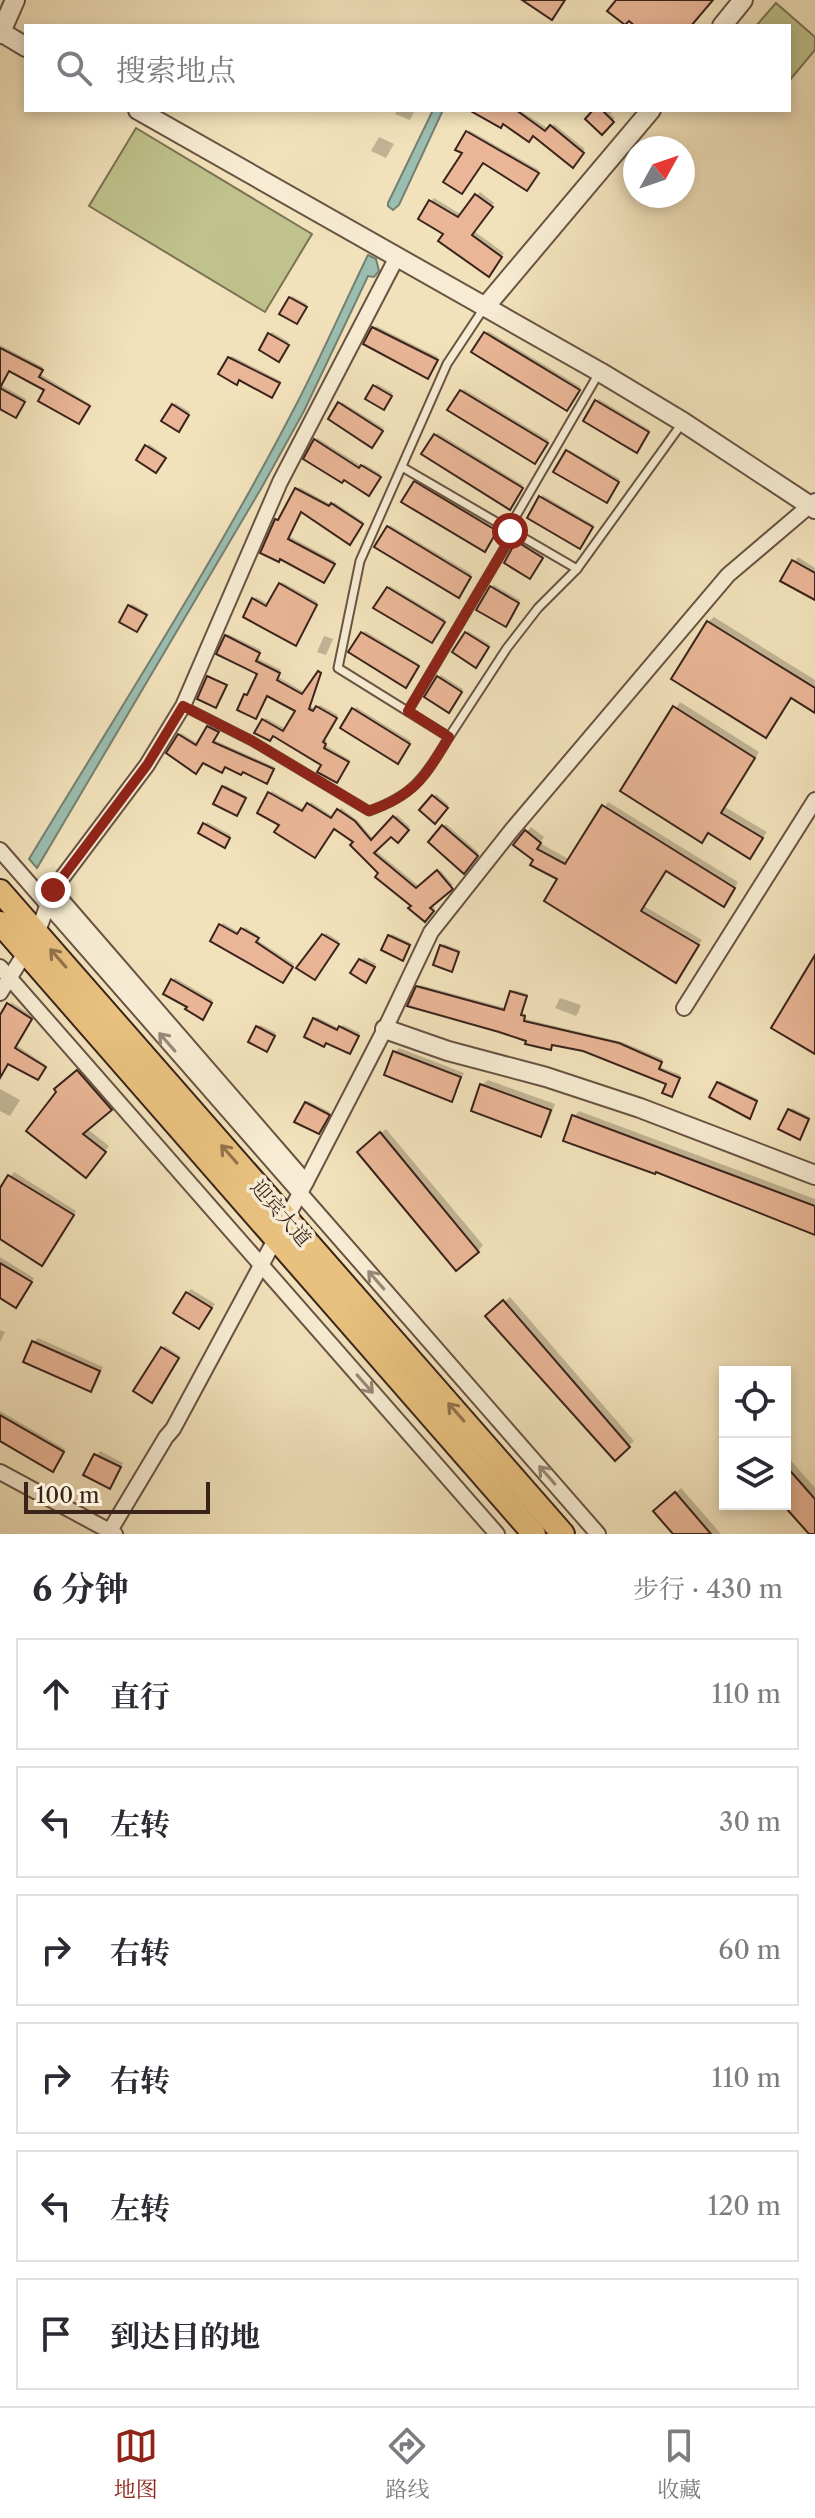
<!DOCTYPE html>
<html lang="zh">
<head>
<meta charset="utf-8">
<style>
  :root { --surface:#fff; --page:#f2f2f3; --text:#2b2b33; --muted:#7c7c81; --line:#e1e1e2; --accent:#8f2418 }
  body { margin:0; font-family:"Libre Caslon Text","Noto Serif SC",serif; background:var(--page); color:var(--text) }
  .controls { position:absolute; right:24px; bottom:24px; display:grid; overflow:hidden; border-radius:0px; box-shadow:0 4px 12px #0003 }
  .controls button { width:72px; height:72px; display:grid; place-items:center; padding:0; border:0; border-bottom:2px solid var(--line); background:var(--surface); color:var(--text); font:40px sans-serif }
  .compass { position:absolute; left:623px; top:136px; width:72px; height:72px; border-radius:50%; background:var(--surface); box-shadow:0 4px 12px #0003; rotate:50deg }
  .scale { position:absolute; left:24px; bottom:20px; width:186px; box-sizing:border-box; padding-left:8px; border:4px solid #3a231b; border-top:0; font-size:22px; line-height:28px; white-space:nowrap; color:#3a231b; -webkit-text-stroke:6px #f7ecd3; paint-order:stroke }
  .stop { position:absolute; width:24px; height:24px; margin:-18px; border:6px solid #8f2418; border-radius:50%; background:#fff }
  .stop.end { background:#8f2418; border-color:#fff; box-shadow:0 2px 8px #0008 }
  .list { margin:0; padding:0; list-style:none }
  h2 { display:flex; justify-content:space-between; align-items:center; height:104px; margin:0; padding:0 32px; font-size:34px }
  h2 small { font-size:26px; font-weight:400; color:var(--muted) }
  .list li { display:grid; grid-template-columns:52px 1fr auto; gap:24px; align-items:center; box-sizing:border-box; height:112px; margin:0 16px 16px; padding:0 16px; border:2px solid var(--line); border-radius:0px }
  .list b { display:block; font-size:30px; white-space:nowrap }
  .list em { font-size:26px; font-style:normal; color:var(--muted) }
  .icon { flex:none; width:44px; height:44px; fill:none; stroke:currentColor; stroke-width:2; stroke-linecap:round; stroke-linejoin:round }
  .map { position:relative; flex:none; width:815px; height:1534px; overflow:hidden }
  .search { position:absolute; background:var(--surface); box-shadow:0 4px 12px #0003; left:24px; right:24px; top:24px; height:88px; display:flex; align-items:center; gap:20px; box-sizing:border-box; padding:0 28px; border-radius:0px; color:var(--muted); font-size:30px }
  .sheet { height:872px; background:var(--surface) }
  nav { display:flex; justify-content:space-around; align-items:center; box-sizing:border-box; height:112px; border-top:2px solid var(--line); background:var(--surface); font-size:22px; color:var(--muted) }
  nav a { display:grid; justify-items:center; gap:4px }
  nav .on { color:var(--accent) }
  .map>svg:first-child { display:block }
  .green { fill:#bfc28c; stroke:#7c7254; stroke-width:2 }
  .water { fill:#9bbeb0; stroke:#748074; stroke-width:2 }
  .shadow { fill:#0003 }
  .building { fill:#eab697; stroke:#3a231b; stroke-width:2 }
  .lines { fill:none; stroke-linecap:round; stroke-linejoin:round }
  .service-casing { stroke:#685343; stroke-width:11 }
  .minor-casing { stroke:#685343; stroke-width:18 }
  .tertiary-casing { stroke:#685343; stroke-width:22 }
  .primary-casing { stroke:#3a231b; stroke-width:26 }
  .service { stroke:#f7ecd3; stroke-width:7 }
  .minor { stroke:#f7ecd3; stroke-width:14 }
  .tertiary { stroke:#f7ecd3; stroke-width:18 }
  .primary { stroke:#e9c17e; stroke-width:22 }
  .oneway { stroke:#92724c }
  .oneway2 { stroke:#988877 }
  .route { stroke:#8f2418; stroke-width:10 }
  .labels { text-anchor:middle; stroke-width:7; stroke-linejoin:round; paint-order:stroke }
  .street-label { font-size:20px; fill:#3a231b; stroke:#f7ecd3 }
</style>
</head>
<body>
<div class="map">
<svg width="815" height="1534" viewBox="0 0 815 1534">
  <rect width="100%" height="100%" fill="#f2e2bb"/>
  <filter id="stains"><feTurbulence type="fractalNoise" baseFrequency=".0025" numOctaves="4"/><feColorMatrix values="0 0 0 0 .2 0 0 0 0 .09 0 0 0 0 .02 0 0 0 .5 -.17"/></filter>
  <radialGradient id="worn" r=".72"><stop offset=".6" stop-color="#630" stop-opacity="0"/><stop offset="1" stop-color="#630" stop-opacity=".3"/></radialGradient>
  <g class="green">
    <polygon points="776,3 815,37 815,50 789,81 789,26 756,26"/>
    <polygon points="136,128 312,234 265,312 89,206"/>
  </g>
  <g class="water">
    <polygon points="433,110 443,110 399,205 393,210 388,206 388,203"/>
    <path d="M368,255L376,259L379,271L374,277L368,276L304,411L262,487L37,868L29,859C120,708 216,560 297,403C322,355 344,304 368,255Z"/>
  </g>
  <g class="shadow">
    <polygon points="397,110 415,110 410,120 395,114"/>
    <polygon points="473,110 519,110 549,129 554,124 585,149 575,163 533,134"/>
    <polygon points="595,110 614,110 610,114 615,118 602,132"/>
    <polygon points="469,130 539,170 528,186 464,153"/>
    <polygon points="379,137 394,144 386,158 371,151"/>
    <polygon points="480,192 494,203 474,231 504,253 492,271 446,233 431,201 434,198 462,215"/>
    <polygon points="292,296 307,304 299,319 290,298"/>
    <polygon points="376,326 438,357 430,375 374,328"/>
    <polygon points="488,331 581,387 569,407 486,333"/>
    <polygon points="272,332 289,342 281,357 270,334"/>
    <polygon points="0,345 43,367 40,374 90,404 81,419 47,390 9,369 1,385 26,399 17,414 0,407"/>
    <polygon points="232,356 281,381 274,393 239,378 229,359"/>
    <polygon points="377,384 393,393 386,405 375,386"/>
    <polygon points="464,389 549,440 537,460 462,391"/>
    <polygon points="599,399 650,430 639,448 597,401"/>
    <polygon points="342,402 384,428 374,443 340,404"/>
    <polygon points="175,403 190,412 181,428 173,405"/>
    <polygon points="438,433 523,485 512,506 435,435"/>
    <polygon points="317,438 362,466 364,464 381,474 371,491 315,440"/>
    <polygon points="149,444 166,456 158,468 147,447"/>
    <polygon points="569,450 620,479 609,498 567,452"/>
    <polygon points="417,480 498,529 487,547 415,483"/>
    <polygon points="299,487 332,505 334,502 364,522 352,540 302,510 289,536 335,561 326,578 281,557 277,520 281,519"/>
    <polygon points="543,495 594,525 582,545 541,497"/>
    <polygon points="390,525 472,574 461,593 388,528"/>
    <polygon points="520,541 544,555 532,574 518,543"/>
    <polygon points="798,557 815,568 815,597 782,580"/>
    <polygon points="282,582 318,602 298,641 254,600 256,597 269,604"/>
    <polygon points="494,585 520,600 507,622 492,587"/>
    <polygon points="390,586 445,619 433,639 388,588"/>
    <polygon points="132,604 147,613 139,628 130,606"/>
    <polygon points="714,617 815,680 815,711 792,697 766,736 708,622"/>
    <polygon points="365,631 419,664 408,683 363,633"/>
    <polygon points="468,631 490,644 478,663 466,633"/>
    <polygon points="228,634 261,650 257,658 281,670 278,677 306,693 322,670 309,706 316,709 320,705 338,715 324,739 327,741 325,745 350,760 339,779 264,720 266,718 286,729 297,711 268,694 257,715 246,695 260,674 226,636"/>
    <polygon points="324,636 333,639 326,655 317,652"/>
    <polygon points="441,675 463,689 451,708 439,677"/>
    <polygon points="680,702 759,752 725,807 767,832 750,856 709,832 702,840 623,790"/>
    <polygon points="356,707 411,741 399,759 343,727"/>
    <polygon points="211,725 220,729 214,740 275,767 269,779 244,770 241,773 179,735 181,733 199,744"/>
    <polygon points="225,785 246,796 239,811 223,788"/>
    <polygon points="272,791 305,810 311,802 334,817 341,808 357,820 374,840 397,815 410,827 398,840 391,834 375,850 420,887 440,870 453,885 431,905 435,908 425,919 381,873 356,842 334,826 281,825 270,793"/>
    <polygon points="436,794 449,805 435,821 422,810"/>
    <polygon points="608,802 738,882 728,900 666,870 644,906 702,940 676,980 560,879 516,844 531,827 544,837 540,843 570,860"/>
    <polygon points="207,822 231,835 227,843 205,824"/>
    <polygon points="446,824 479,853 464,872 431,841"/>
    <polygon points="223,923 240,933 245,927 259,936 257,940 294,964 284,978 221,925"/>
    <polygon points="326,933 339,941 317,976 299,967"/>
    <polygon points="392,934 411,943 404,956 390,936"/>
    <polygon points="444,944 460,950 452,970 441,946"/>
    <polygon points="364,957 376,964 368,978 353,972"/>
    <polygon points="175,978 213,1000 204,1015 166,993"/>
    <polygon points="420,985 506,1008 514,990 528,994 522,1013 526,1014 525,1019 622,1042 663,1059 660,1067 681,1075 672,1095 668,1083 583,1050 553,1043 550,1048 418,988"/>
    <polygon points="560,998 581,1005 578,1013 576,1016 555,1008"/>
    <polygon points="11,1002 33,1016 16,1045 46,1065 36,1079 9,1062 0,1063 0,1040"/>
    <polygon points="317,1017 340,1029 343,1025 360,1033 352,1050 315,1019"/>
    <polygon points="260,1025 276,1033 269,1047 258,1027"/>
    <polygon points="399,1048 464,1073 455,1095 451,1099 395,1052"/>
    <polygon points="83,1067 115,1104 86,1128 109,1146 90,1171 62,1085"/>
    <polygon points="488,1080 555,1104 546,1129 541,1134 482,1085"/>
    <polygon points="720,1081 758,1099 752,1115 718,1083"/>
    <polygon points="0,1089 20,1100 10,1116 0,1111"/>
    <polygon points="308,1101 330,1112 321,1130 306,1103"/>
    <polygon points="792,1108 810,1117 801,1135 790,1110"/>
    <polygon points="579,1111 815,1199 815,1233 574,1116"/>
    <polygon points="386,1129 483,1245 478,1251 365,1146"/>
    <polygon points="14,1172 76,1211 46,1259 0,1237 0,1187 2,1188"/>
    <polygon points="0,1257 34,1278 16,1306 0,1296"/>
    <polygon points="191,1289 215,1304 199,1327 187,1293"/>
    <polygon points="510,1297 634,1441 615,1458 488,1317"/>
    <polygon points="0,1330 5,1332 0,1342"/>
    <polygon points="38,1338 103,1367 95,1386 91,1390 34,1342"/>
    <polygon points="165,1346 180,1356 154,1398 162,1348"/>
    <polygon points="0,1411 65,1449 55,1468 0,1439"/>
    <polygon points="100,1451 123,1463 113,1482 86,1474"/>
    <polygon points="785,1454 815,1488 815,1534 812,1534 785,1504"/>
    <polygon points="681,1488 721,1534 676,1534 661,1506"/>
  </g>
  <g class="building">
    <polygon points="522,0 565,0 552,20"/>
    <polygon points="616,0 713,0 691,26 635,26 629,21 625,25 607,11"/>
    <polygon points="469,110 516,110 545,131 550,125 584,153 573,168 533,136 529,142 503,124 501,128"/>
    <polygon points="593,110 602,110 614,122 602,135 585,119"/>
    <polygon points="466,131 539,173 527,191 483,163 462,194 443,182 462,153 455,150"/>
    <polygon points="475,194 493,207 472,235 502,257 489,277 438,241 443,234 418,219 429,200 458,217"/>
    <polygon points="289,297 307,307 297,324 279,314"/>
    <polygon points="372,327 438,360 428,379 363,344"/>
    <polygon points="484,332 580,390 567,411 471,352"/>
    <polygon points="268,333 289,345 279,362 259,350"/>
    <polygon points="0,348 43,370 39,377 90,406 79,424 38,401 44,390 9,371 0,388"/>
    <polygon points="228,357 280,383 272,398 239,380 237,385 218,374"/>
    <polygon points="373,385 392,396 384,410 365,399"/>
    <polygon points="0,388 25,402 16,418 0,409"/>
    <polygon points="460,390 548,443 535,464 447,410"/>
    <polygon points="595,400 649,432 637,453 583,421"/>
    <polygon points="338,402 383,431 372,448 328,419"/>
    <polygon points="172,404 189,415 179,432 161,421"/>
    <polygon points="434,434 523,488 510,510 421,454"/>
    <polygon points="314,439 359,468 361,465 381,477 369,496 344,480 342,483 303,459"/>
    <polygon points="145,445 166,458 156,473 136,460"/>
    <polygon points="566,450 619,482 607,503 553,472"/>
    <polygon points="414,481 497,531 485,552 401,502"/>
    <polygon points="295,488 329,506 331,503 363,524 350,545 301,512 288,539 335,564 324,583 280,559 279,562 260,553 275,519 278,520"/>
    <polygon points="539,496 593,527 580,549 527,518"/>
    <polygon points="387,526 471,577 459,598 374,547"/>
    <polygon points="516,541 543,558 530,579 504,563"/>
    <polygon points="792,560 815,573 815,600 780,581"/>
    <polygon points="279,583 317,605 296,646 243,617 252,598 266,606"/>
    <polygon points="490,586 519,603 506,627 476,610"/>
    <polygon points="387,587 445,622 432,643 373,608"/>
    <polygon points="128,605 147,615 137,632 119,622"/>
    <polygon points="707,621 815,688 815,713 791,698 766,738 671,679"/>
    <polygon points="361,632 419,666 406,688 348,652"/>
    <polygon points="465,632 489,647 476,668 452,652"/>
    <polygon points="225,635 260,653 256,661 280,673 277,680 302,694 318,671 321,673 309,709 313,711 316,706 337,718 323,742 326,744 324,748 349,762 337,783 317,772 321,765 273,736 270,741 254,733 262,719 283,731 295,711 267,696 256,719 237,710 244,694 247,695 257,674 216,654"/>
    <polygon points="207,676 227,685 216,708 197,699"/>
    <polygon points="437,676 462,692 449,713 424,697"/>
    <polygon points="673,706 755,758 721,813 763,838 750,859 708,833 702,843 620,791"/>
    <polygon points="352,708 410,744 398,764 340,728"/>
    <polygon points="207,726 219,732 213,742 274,769 267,784 243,772 241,775 225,767 222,773 203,763 196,774 166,753 178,734 196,745"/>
    <polygon points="222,786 246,798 237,816 213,804"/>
    <polygon points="268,792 302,811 307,803 331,818 337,809 355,821 371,840 393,816 409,830 398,843 391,837 374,853 416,888 437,870 453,889 430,908 434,911 425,922 408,908 411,906 375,877 378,873 350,845 353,842 334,829 315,858 274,832 279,825 257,813"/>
    <polygon points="432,795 448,808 435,824 419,810"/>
    <polygon points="602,805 735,888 724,907 666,871 641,911 699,945 676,983 544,901 557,879 530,865 533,860 513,845 525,830 541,843 537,849 565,864"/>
    <polygon points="203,823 230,838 225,848 198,833"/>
    <polygon points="442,825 478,856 464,874 428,842"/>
    <polygon points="219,924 237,934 241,928 259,938 256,942 293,967 283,983 210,941"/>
    <polygon points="322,934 339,944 315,980 296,968"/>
    <polygon points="388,935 410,945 403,961 381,950"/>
    <polygon points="440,945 459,952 452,972 433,965"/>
    <polygon points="815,955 815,1054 771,1028"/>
    <polygon points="359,959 375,967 366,983 350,973"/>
    <polygon points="171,979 212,1003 203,1020 185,1009 187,1007 163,994"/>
    <polygon points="416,986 504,1010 510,991 527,996 521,1015 525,1016 524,1021 619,1043 662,1062 659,1069 680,1078 672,1097 662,1093 666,1084 583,1051 552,1045 551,1050 525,1044 526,1041 499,1032 407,1006"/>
    <polygon points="7,1003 32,1019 15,1048 46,1067 38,1080 8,1064 0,1078 0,1015"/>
    <polygon points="313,1018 337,1030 339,1026 359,1036 350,1054 326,1043 324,1047 304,1037"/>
    <polygon points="256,1026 275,1036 267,1052 248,1042"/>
    <polygon points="393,1051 461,1077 452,1102 384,1075"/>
    <polygon points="77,1070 112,1110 83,1134 106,1152 86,1178 26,1131 56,1092 54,1089"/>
    <polygon points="717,1082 757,1101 750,1119 709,1097"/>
    <polygon points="480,1084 551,1110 541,1137 471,1111"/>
    <polygon points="305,1102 330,1115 319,1134 294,1122"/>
    <polygon points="788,1109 809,1119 800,1140 778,1129"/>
    <polygon points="572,1115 815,1206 815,1235 656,1172 655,1174 563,1141"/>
    <polygon points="380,1132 479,1252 456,1271 357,1152"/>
    <polygon points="8,1175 74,1215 42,1266 0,1239 0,1188"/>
    <polygon points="0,1263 32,1282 16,1308 0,1298"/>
    <polygon points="186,1292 212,1308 199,1329 173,1313"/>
    <polygon points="503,1300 630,1447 615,1461 485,1316"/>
    <polygon points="32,1341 100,1371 91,1392 23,1362"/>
    <polygon points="161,1347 179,1358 152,1403 133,1391"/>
    <polygon points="0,1415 64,1452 53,1472 0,1441"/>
    <polygon points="94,1454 121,1467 110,1489 83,1475"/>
    <polygon points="785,1465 815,1499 815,1534 809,1534 785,1507"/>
    <polygon points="675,1492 711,1534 673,1534 653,1511"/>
  </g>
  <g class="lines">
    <g class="service-casing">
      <g id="service">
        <polyline points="402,467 577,569"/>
        <path d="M183,706L252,741L369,811C415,795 425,776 449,737L338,668L360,561L447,364L484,308"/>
        <polyline points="408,711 508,542 513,521 599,373"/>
        <polyline points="449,737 507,648 538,608 577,569 683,422"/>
      </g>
    </g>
    <g class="minor-casing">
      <g id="minor">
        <polyline points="0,850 598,1534"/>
        <polyline points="53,890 306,1182"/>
        <polyline points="0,967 497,1534"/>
        <polyline points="0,993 37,934 53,890 147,765 183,706 280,482 397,257"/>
        <polyline points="684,1008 815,800"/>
        <polyline points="0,1472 115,1534"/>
        <polyline points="108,1534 166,1437 173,1429 306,1182 385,1029 431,932 511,831 728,575 815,501"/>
      </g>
    </g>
    <g class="tertiary-casing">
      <g id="tertiary">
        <polyline points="722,26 743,0"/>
        <polyline points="1,32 26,47"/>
        <polyline points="0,34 15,0"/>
        <polyline points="138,110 600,372 683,422 815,509"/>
        <polyline points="485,307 651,110"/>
        <polyline points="385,1029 448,1051 546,1077 640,1108 815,1175"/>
      </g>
    </g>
    <g class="primary-casing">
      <g id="primary">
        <polyline points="0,891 563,1534"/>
        <polyline points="0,923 534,1534"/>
      </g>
    </g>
    <use href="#service" class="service"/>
    <use href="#minor" class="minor"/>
    <use href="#tertiary" class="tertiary"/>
    <use href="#primary" class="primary"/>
  </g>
  <defs><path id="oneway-shaft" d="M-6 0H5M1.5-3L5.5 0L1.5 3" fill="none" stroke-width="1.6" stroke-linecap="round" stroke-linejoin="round" transform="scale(2)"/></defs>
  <g class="oneway">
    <use href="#oneway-shaft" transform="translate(58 958) rotate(-131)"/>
    <use href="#oneway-shaft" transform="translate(229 1154) rotate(-131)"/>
    <use href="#oneway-shaft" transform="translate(456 1412) rotate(-131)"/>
  </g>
  <g class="oneway2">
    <use href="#oneway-shaft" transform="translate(167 1042) rotate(-131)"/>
    <use href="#oneway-shaft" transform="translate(376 1280) rotate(-131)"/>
    <use href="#oneway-shaft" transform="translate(365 1384) rotate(49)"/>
    <use href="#oneway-shaft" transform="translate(547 1475) rotate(-131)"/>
  </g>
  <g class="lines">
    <path class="route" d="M53,890L147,765L183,706L252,741L369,811C415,795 425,777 449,737L408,711L508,542L510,531"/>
  </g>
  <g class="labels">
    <g class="street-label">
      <text transform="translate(281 1213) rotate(49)" y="7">迎宾大道</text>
    </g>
  </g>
  <rect width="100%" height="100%" filter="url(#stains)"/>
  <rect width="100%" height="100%" fill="url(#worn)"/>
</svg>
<div class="controls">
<button><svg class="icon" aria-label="locate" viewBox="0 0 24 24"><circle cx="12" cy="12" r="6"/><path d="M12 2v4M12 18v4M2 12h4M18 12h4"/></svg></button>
<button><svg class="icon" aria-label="layers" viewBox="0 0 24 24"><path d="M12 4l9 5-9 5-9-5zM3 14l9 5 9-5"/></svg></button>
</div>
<svg class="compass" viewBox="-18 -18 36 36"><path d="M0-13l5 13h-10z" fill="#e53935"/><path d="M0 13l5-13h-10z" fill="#7c7c81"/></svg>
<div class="scale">100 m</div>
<div class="stop" style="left:510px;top:531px"></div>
<div class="stop end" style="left:53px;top:890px"></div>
<div class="search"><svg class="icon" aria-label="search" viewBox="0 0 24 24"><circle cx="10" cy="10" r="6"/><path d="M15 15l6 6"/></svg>搜索地点</div>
</div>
<section class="sheet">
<h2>6 分钟<small>步行 · 430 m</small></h2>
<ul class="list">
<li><svg class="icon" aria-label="ahead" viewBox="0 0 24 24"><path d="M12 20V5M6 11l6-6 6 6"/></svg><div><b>直行</b></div><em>110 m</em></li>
<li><svg class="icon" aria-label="left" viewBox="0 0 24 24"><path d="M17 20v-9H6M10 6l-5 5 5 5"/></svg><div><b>左转</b></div><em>30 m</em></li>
<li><svg class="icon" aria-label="right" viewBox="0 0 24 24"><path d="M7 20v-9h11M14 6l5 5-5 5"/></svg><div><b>右转</b></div><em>60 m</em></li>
<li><svg class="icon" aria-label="right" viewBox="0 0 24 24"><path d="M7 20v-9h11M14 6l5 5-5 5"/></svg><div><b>右转</b></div><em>110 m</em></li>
<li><svg class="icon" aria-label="left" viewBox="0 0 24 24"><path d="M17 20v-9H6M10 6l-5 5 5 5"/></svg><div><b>左转</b></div><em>120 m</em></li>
<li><svg class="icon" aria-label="arrive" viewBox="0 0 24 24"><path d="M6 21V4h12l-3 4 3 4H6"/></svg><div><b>到达目的地</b></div></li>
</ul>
</section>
<nav>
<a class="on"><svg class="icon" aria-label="map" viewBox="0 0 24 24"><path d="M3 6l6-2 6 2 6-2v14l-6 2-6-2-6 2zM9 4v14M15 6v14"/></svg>地图</a>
<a><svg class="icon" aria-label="directions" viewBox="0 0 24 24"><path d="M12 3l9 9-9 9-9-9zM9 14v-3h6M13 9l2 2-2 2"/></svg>路线</a>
<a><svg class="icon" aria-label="saved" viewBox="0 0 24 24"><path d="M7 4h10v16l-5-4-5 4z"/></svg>收藏</a>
</nav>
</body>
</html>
